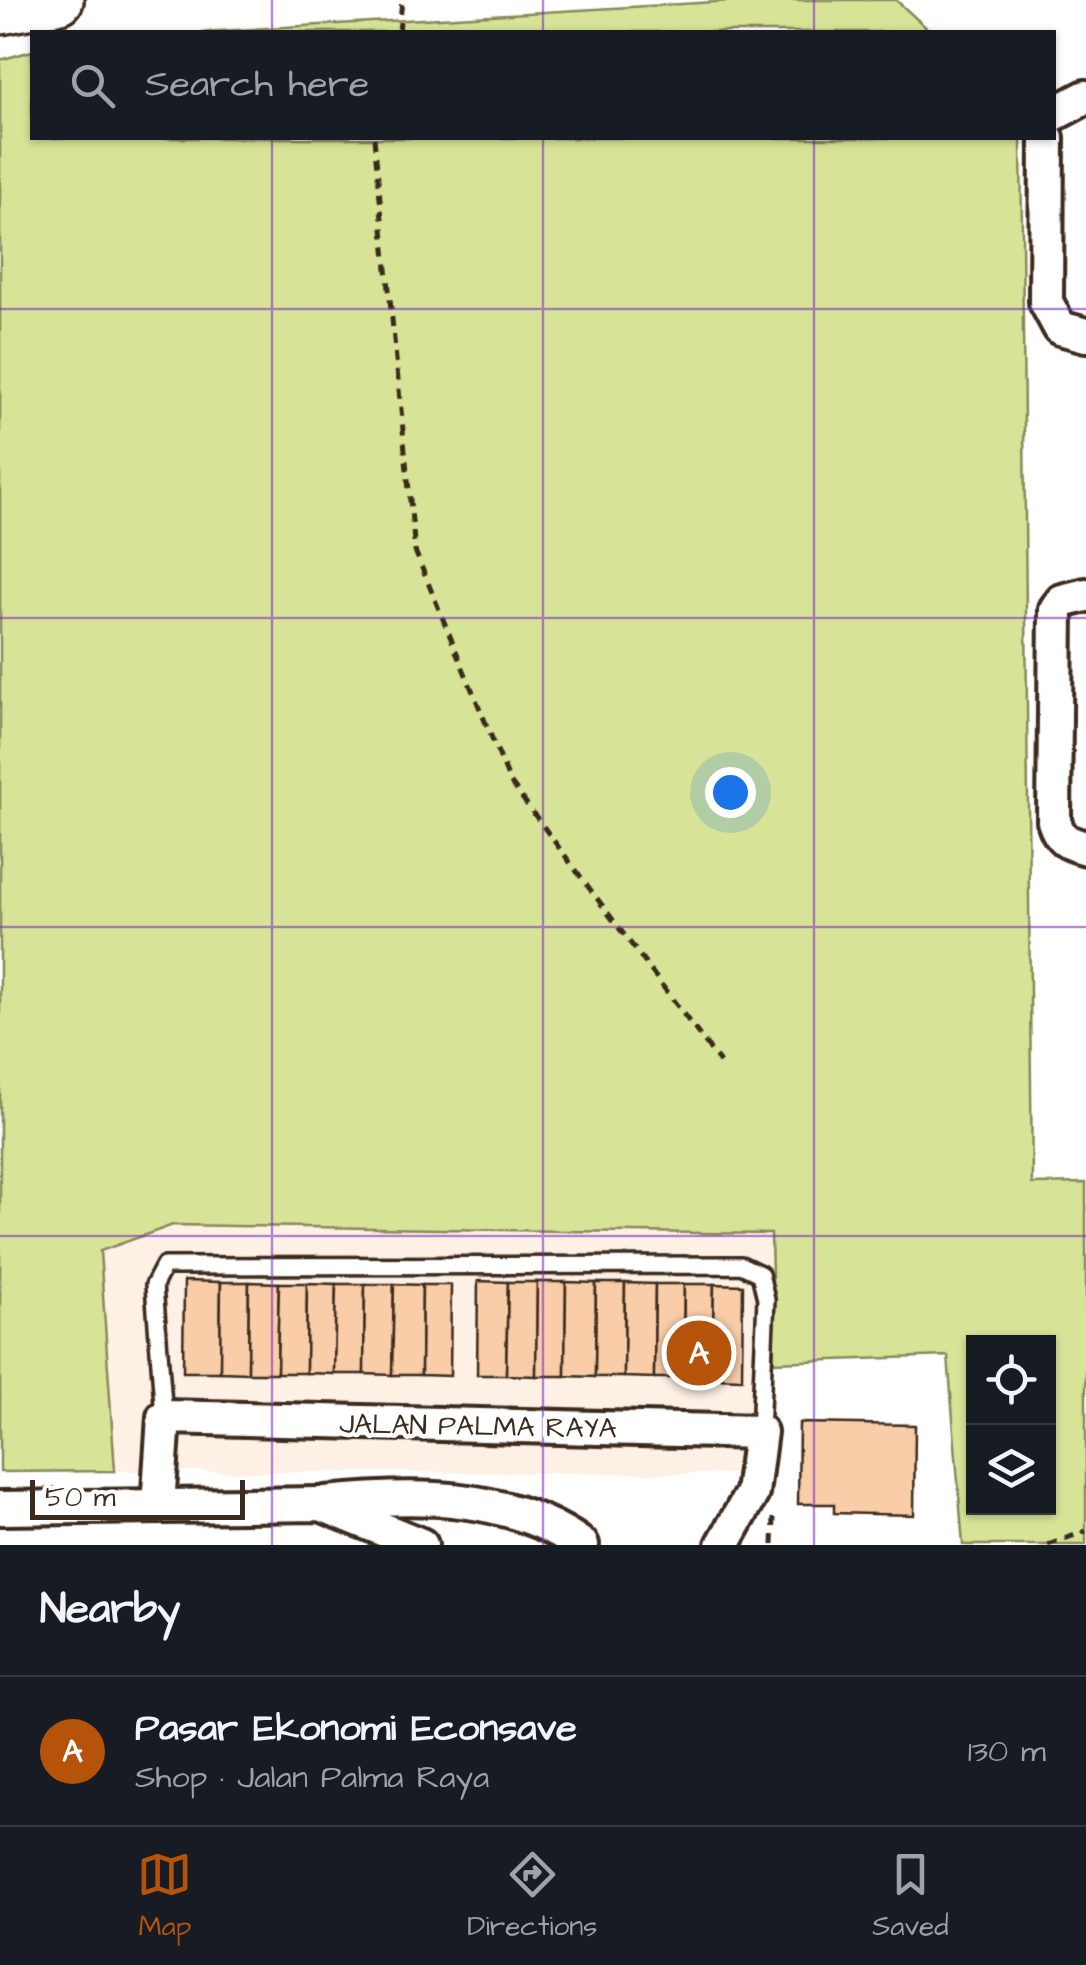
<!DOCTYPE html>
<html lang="en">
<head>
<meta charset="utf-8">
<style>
  :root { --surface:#171b24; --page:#20242c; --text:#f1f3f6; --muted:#9ea1a6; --line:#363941; --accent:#b45309 }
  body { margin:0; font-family:"Architects Daughter",sans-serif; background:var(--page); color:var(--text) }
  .controls { position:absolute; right:30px; bottom:30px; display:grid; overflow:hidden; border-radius:0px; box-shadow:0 2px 8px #0004 }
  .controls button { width:90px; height:90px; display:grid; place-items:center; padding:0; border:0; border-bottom:2px solid var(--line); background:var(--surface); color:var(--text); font:50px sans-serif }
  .scale { position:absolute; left:30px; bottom:25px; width:215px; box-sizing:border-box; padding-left:10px; border:5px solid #3b2a1e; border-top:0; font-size:28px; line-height:35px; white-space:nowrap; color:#3b2a1e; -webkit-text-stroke:8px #fff; paint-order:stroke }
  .you { position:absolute; left:730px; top:792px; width:35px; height:35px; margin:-25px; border:8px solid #fff; border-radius:50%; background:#1a73e8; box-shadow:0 0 0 15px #1a73e833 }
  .badge { display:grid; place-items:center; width:65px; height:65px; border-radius:50%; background:var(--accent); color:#fff; font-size:32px; font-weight:700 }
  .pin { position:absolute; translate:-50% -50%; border:5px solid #fff; box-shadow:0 2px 10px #0006 }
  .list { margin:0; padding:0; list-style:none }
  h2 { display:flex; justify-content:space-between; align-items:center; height:130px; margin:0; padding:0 40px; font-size:42px }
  h2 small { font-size:32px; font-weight:400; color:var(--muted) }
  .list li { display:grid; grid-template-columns:65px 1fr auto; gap:30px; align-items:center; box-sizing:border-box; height:150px; padding:0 40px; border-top:2px solid var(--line) }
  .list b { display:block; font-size:38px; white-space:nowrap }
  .list p { margin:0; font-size:32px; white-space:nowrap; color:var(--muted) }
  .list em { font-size:32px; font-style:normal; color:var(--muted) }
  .icon { flex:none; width:55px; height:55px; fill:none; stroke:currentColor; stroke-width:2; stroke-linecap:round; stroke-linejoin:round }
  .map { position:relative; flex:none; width:1086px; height:1545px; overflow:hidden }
  .search { position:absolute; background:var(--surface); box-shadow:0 2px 8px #0004; left:30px; right:30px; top:30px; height:110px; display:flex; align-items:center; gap:25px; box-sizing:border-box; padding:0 35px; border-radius:0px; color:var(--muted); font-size:38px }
  .sheet { height:280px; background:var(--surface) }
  nav { display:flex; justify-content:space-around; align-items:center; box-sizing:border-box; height:140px; border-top:2px solid var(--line); background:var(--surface); font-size:28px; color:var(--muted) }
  nav a { display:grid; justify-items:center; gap:5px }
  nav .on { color:var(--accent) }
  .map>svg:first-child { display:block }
  .built { fill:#fdf0e5 }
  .green { fill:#d7e497; stroke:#89875a; stroke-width:2.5; fill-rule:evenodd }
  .building { fill:#f9cda8; stroke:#3b2a1e; stroke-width:2.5 }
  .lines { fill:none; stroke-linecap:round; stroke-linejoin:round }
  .lane-casing { stroke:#3b2a1e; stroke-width:22 }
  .street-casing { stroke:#3b2a1e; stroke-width:40 }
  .secondary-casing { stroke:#3b2a1e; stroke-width:52 }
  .path { stroke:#3b2a1e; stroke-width:5; stroke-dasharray:10 8; stroke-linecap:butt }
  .lane { stroke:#fff; stroke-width:15 }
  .street { stroke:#fff; stroke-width:32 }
  .secondary { stroke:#fff; stroke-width:45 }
  .grid { fill:none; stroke:#7b2cbf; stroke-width:2.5; stroke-opacity:0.55 }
  .labels { text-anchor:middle; stroke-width:9; stroke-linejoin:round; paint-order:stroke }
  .street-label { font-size:28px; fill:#3b2a1e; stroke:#fff }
</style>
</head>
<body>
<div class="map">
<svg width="1086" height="1545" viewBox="0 0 1086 1545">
  <rect width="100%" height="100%" fill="#fff"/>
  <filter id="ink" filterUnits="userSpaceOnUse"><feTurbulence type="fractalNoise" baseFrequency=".01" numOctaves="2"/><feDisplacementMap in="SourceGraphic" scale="20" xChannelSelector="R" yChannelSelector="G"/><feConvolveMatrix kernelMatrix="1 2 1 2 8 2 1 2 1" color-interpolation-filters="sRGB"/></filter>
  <g filter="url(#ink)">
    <polygon class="built" points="173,1225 772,1234 775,1474 115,1471 100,1251"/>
    <g class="green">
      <polygon points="750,0 896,0 931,32 202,32"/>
      <path d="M32,51V138H1021L1032,1184L1086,1183V1545H963L948,1356L774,1362L771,1234L173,1225L100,1251L115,1471L0,1472V60ZM974,1342H1048V1508H974Z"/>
    </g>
    <g class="building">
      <polygon points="184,1281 221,1282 220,1372 183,1372"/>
      <polygon points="478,1281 508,1282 506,1375 477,1375"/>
      <polygon points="221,1282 249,1282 248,1373 220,1372"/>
      <polygon points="249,1282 279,1283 277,1373 248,1373"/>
      <polygon points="508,1282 537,1282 536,1376 506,1375"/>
      <polygon points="537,1282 566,1282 565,1376 536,1376"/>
      <polygon points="566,1282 596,1283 595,1377 565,1376"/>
      <polygon points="279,1283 307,1283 306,1373 277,1373"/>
      <polygon points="307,1283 336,1284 334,1374 306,1373"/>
      <polygon points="596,1283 625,1283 624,1377 595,1377"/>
      <polygon points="625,1283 655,1284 654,1378 624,1377"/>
      <polygon points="336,1284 365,1284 364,1374 334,1374"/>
      <polygon points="365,1284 394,1284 392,1375 364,1374"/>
      <polygon points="394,1284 422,1285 421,1375 392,1375"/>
      <polygon points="655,1284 684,1284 683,1378 654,1378"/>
      <polygon points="684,1284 714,1284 712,1378 683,1378"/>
      <polygon points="714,1284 743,1285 742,1379 712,1378"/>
      <polygon points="422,1285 451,1285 450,1376 421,1375"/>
      <polygon points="799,1423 915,1425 914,1515 834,1513 834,1504 798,1504"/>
    </g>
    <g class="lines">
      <g class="lane-casing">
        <polyline id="lane" points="164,1417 154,1285 164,1266 741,1265 760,1274 766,1299 760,1432"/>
      </g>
      <g class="street-casing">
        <g id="street">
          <polyline points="1054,114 1086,97"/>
          <polyline points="1047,138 1046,302 1060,328 1086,335"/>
          <path d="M1086,595L1062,601L1056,609L1054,821C1060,840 1067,843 1086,848"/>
          <path d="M326,1503C414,1494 507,1492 582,1545"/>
          <polyline points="158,1506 164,1417 760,1432 752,1493 723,1545"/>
          <polyline points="0,1508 321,1504 421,1545"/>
        </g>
      </g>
      <g class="secondary-casing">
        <polyline id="secondary" points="0,11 60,0"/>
      </g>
      <g class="path">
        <polyline points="399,32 402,0"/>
        <polyline points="374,138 415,551 510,782 720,1063"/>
        <polyline points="773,1545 774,1518"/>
        <polyline points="1048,1545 1086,1531"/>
      </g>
      <use href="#lane" class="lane"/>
      <use href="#street" class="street"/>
      <use href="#secondary" class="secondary"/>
    </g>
  </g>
  <path class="grid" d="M272,0V32M543,0V32M814,0V32M272,138V1545M543,138V1545M814,138V1545M0,309H1086M0,618H1086M0,927H1086M0,1236H1086"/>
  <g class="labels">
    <g class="street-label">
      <text transform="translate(478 1425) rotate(1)" y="10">JALAN PALMA RAYA</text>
    </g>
  </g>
</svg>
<div class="controls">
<button><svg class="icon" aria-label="locate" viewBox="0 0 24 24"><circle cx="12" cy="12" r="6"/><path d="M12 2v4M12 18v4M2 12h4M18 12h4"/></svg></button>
<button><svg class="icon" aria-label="layers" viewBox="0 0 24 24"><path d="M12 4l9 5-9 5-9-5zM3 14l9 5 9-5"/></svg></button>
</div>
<div class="scale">50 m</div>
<div class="you"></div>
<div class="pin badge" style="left:699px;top:1353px">A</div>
<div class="search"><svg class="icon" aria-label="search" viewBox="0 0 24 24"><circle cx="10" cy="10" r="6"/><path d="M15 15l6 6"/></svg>Search here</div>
</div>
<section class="sheet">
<h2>Nearby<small></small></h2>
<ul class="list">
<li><span class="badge">A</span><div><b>Pasar Ekonomi Econsave</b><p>Shop · Jalan Palma Raya</p></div><em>130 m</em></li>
</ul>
</section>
<nav>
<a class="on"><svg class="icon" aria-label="map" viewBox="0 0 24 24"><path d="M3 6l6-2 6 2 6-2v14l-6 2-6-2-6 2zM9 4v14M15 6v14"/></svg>Map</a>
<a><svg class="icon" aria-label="directions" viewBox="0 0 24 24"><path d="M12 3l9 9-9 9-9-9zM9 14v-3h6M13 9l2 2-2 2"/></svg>Directions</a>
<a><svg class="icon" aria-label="saved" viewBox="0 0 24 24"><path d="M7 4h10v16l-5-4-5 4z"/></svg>Saved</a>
</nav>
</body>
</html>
